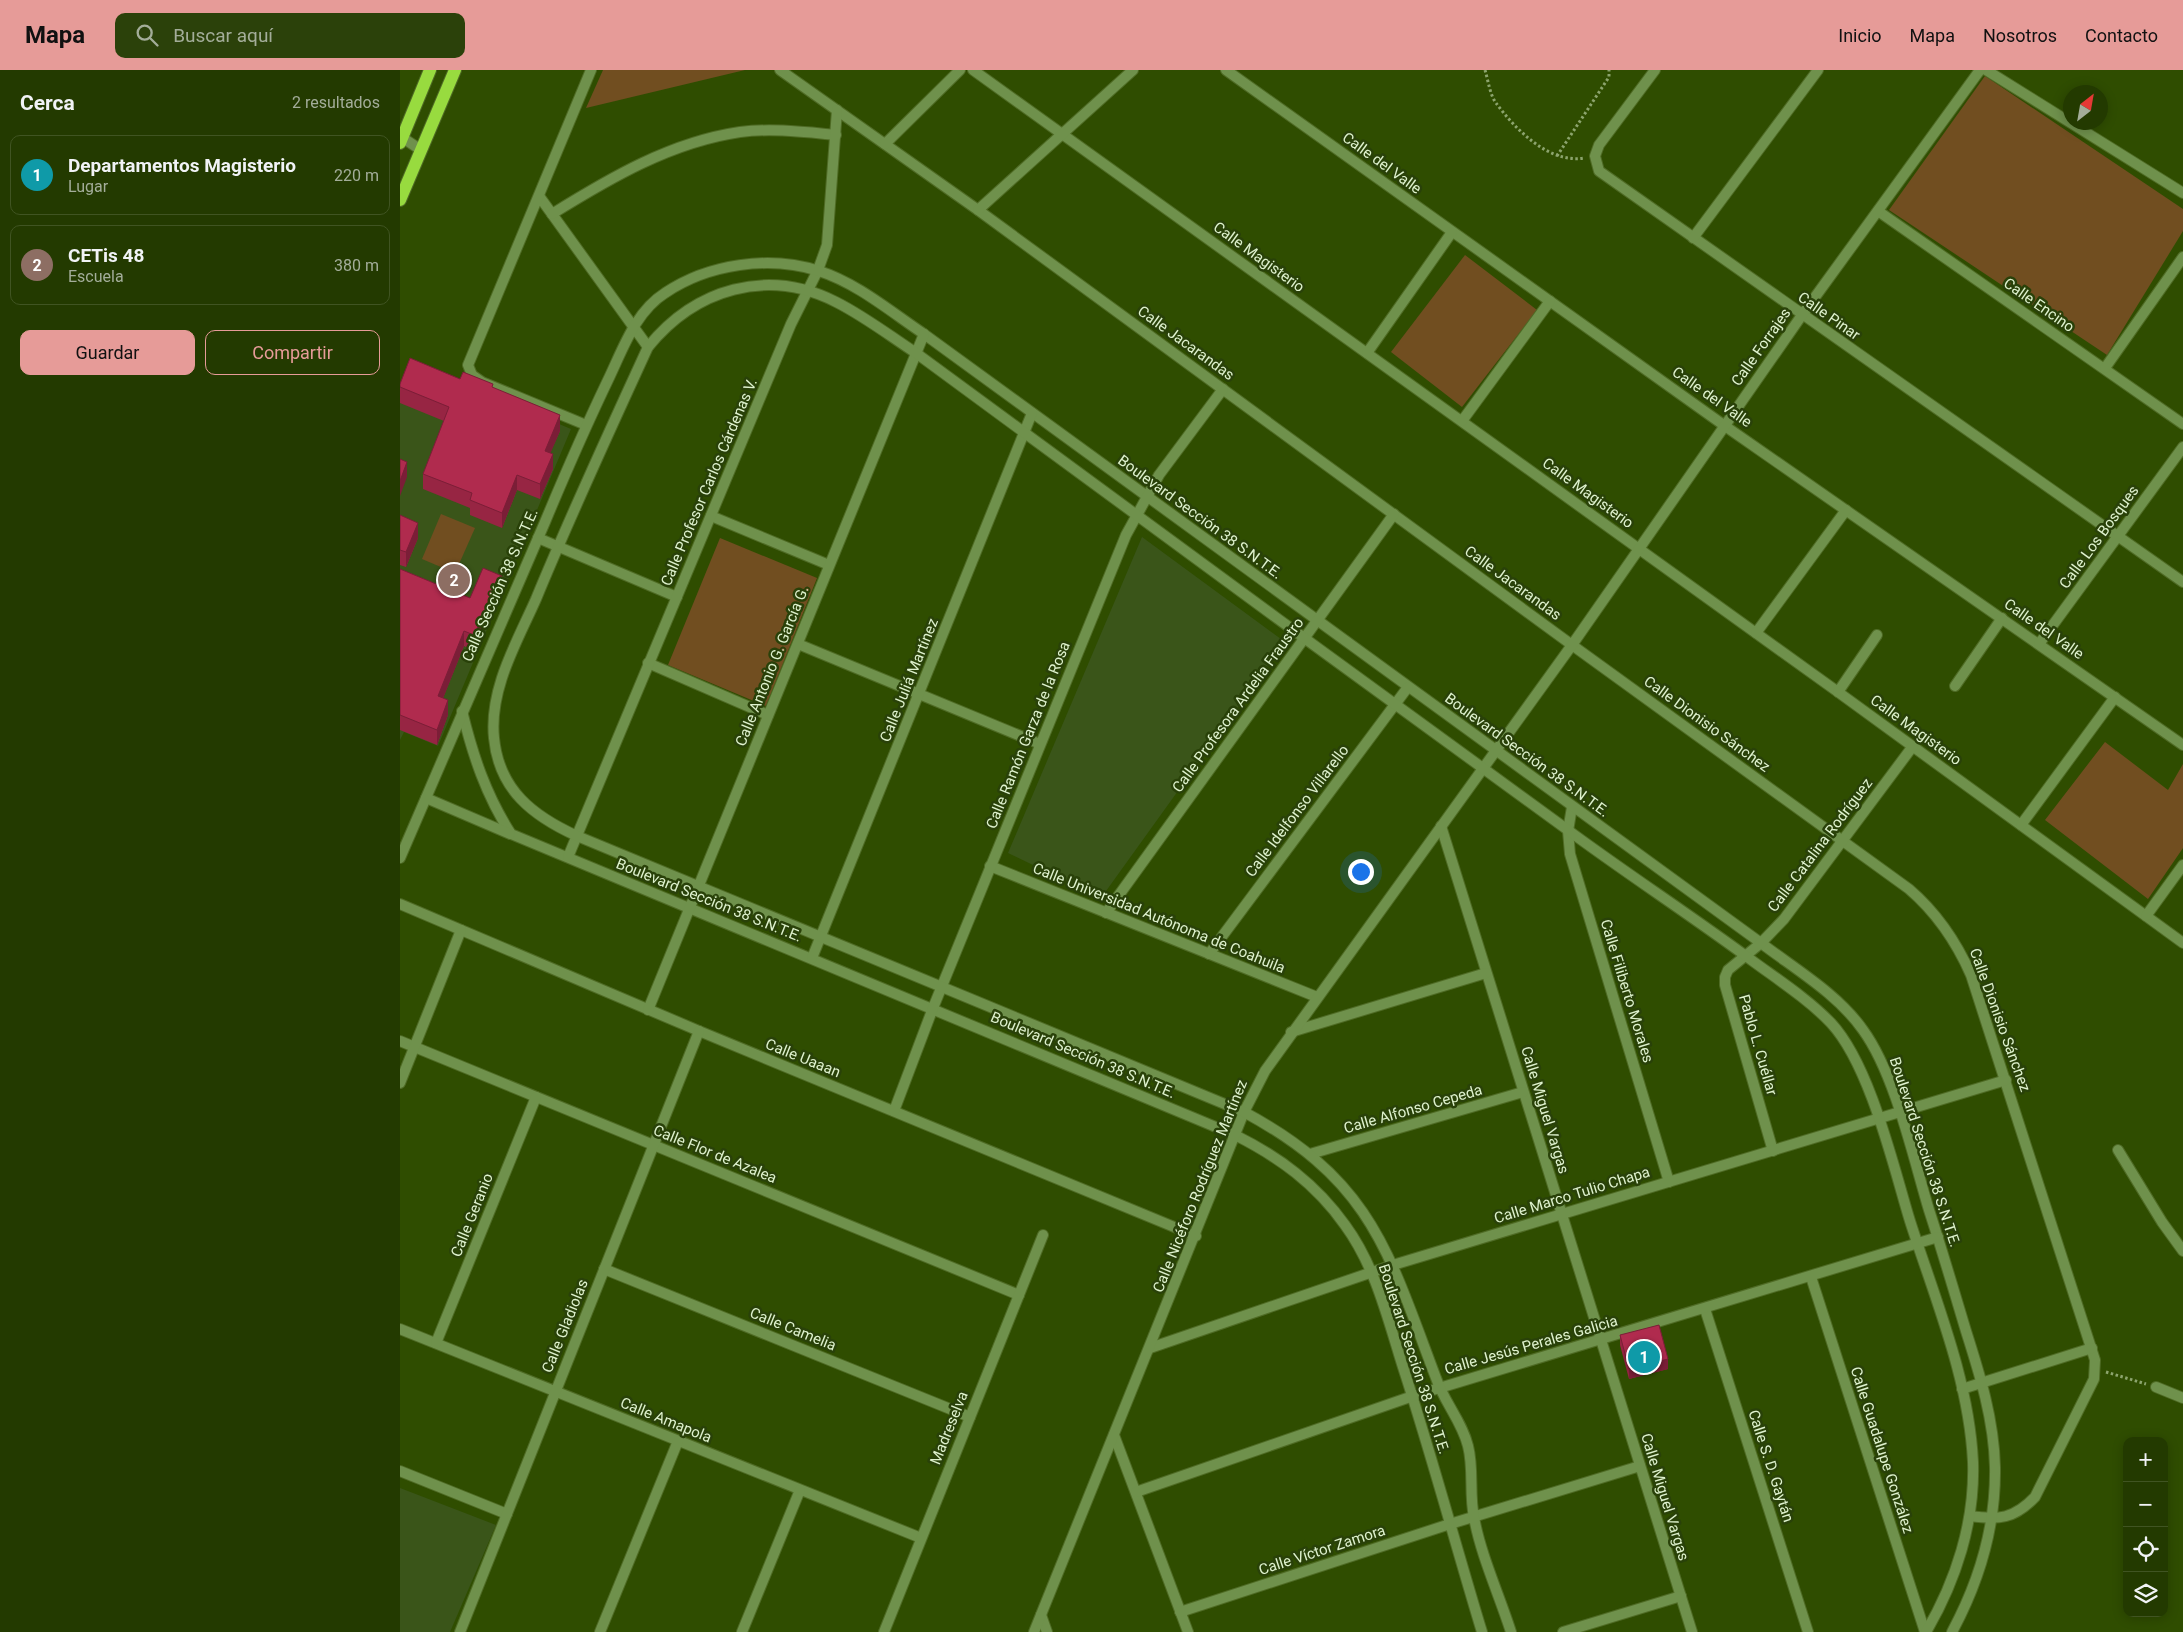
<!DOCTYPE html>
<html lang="es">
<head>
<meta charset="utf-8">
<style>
  :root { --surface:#233a00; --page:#2b410a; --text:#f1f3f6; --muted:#a3ad99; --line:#405422; --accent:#e69b98 }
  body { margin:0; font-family:Roboto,sans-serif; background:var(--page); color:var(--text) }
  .controls { position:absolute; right:15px; bottom:15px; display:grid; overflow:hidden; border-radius:10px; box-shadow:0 2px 12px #0003 }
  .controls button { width:45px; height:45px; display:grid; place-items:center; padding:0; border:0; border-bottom:1px solid var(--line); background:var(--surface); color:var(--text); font:25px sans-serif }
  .compass { position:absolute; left:1663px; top:15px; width:45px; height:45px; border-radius:50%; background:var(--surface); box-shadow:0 2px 12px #0003; rotate:31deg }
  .you { position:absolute; left:960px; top:801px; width:18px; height:18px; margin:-12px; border:4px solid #fff; border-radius:50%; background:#1a73e8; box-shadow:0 0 0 8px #1a73e833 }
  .badge { display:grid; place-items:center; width:32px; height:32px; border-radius:50%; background:var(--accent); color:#fff; font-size:16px; font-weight:700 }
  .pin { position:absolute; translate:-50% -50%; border:2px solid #fff; box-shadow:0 1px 5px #0006 }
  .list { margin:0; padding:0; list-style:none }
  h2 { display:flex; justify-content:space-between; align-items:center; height:65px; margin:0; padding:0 20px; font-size:21px }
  h2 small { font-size:16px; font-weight:400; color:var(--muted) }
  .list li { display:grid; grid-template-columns:32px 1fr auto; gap:15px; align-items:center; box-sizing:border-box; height:80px; margin:0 10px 10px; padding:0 10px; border:1px solid var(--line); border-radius:10px }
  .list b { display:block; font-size:19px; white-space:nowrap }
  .list p { margin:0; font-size:16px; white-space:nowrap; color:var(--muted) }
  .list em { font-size:16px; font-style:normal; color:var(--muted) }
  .actions { display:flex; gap:10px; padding:15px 20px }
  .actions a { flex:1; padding:11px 0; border:1px solid var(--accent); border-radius:10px; text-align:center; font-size:18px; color:var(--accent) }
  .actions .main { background:var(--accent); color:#111 }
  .icon { flex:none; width:28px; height:28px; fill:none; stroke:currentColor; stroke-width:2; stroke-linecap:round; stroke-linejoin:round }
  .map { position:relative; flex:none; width:1783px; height:1562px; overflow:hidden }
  header { display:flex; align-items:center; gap:30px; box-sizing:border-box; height:70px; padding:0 25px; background:var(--accent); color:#111 }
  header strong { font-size:24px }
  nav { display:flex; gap:28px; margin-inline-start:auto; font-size:18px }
  .search { width:350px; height:45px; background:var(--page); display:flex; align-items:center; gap:12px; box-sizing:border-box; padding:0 18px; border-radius:10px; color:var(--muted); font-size:19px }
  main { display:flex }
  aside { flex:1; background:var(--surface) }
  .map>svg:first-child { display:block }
  .built { fill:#3a5519 }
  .green { fill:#714e20 }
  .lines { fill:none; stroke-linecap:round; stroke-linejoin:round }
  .street-casing { stroke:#4f6b25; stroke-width:12 }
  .primary-casing { stroke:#4f6b25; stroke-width:14 }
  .path { stroke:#8ca46d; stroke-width:3; stroke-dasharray:2.5 2.5; stroke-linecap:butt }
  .street { stroke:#6f914c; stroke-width:10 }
  .primary { stroke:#98db3f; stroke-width:12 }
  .wall { fill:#972543 }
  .shaded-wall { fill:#7b1e37 }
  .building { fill:#b02b4e; stroke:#7b1e37 }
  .labels { text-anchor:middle; stroke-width:5; stroke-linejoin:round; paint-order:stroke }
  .street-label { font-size:15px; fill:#dff2ce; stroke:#294109 }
</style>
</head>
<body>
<header>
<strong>Mapa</strong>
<div class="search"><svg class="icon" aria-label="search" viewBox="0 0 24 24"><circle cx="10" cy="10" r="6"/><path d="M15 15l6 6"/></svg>Buscar aquí</div>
<nav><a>Inicio</a><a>Mapa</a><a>Nosotros</a><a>Contacto</a></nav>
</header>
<main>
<aside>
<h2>Cerca<small>2 resultados</small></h2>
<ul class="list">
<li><span class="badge" style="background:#0f9aa8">1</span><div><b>Departamentos Magisterio</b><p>Lugar</p></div><em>220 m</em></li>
<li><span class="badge" style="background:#8d6e63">2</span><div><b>CETis 48</b><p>Escuela</p></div><em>380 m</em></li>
</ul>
<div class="actions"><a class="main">Guardar</a><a>Compartir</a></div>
</aside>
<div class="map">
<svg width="1783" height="1562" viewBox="0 0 1783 1562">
  <rect width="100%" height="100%" fill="#2f4d00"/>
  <g class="built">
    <polygon points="11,292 171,359 38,676 4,662 0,670 0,318"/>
    <polygon points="742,467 885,572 701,828 608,783"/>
    <polygon points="0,1418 96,1455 50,1562 0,1562"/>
  </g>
  <g class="green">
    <polygon points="203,0 345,0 186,38"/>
    <polygon points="1585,6 1783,139 1783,161 1707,285 1489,140"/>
    <polygon points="1065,185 1137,240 1062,337 991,282"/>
    <polygon points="41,444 75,458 55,503 22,489"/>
    <polygon points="320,468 417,508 366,636 268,595"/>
    <polygon points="1705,672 1768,720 1783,694 1783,778 1748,829 1645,750"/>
  </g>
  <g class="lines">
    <g class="street-casing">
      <g id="street">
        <path d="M380,0L578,140L1172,575L1509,819C1537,843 1556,871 1571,905L1695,1290L1694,1309L1635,1427C1614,1449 1599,1450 1570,1446"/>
        <polyline points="573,0 1438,622 1783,873"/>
        <polyline points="826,0 1325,356 1783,675"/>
        <polyline points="1255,0 1199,75 1195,86 1199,101 1783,512"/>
        <polyline points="1586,0 1783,123"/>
        <polyline points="0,66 21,80"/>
        <polyline points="485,74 560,0"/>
        <polyline points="139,126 248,277"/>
        <polyline points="578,140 733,0"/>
        <polyline points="1478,141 1783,354"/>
        <path d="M152,144C210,108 271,72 340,62C372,58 404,62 436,65"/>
        <polyline points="1293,168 1418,0"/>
        <polyline points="967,283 1052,162"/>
        <polyline points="1705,298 1783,187"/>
        <polyline points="1062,351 1150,231"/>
        <polyline points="186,355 82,312 72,305 68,295 191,0"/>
        <polyline points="311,446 429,495"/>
        <polyline points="138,468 277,527"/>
        <polyline points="1356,563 1446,440"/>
        <polyline points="398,574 640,674"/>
        <polyline points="1639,574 1783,377"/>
        <polyline points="248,593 368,645"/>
        <polyline points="1555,616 1602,548"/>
        <polyline points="1438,622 1477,565"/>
        <path d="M62,641C73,686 86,725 111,764L835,1065C879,1087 916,1114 945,1155C975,1196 987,1246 1002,1294C1031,1383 1055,1473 1082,1562"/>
        <polyline points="26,728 110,764"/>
        <polyline points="1172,737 1168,761 1170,784 1269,1112"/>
        <polyline points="1621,755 1715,627"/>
        <polyline points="1041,756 1292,1562"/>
        <polyline points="168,787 391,254 418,200 427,175 437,40"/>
        <path d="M0,788C49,676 96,564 145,452C165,404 186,356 208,310C223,279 235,242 265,223C308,194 369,185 419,201C457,213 491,242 524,264L1361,873C1395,899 1438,924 1463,960C1495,1004 1513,1087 1529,1140C1542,1180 1554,1221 1566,1261C1580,1305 1594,1350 1595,1397C1596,1456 1580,1510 1552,1562"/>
        <polyline points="590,796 917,927"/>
        <polyline points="0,834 299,961 796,1166"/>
        <polyline points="706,843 994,444"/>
        <polyline points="1746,846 1783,795"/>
        <polyline points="809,884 1008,617"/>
        <polyline points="412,888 632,343"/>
        <polyline points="248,940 524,264"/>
        <polyline points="891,962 1086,903"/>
        <polyline points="0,971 619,1225"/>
        <polyline points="0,1013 61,860"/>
        <polyline points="494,1041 533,938 726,465 759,405 823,319"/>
        <polyline points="1718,1080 1762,1152 1783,1181"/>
        <polyline points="1373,1081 1325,915 1325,907 1328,900 1361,873 1384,849 1513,676"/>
        <polyline points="910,1084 1123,1022"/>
        <polyline points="204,1199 570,1347"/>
        <polyline points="1411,1207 1525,1562"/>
        <polyline points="1305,1239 1408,1562"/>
        <polyline points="0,1259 521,1468"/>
        <polyline points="36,1273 136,1027"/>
        <polyline points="750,1278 993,1195 1606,1010"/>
        <polyline points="1756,1317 1783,1328"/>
        <polyline points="1562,1319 1692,1278"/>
        <polyline points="714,1365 788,1562"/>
        <polyline points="0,1401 107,1444"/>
        <polyline points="736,1422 1013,1326 1538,1167"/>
        <polyline points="780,1542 1050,1454 1240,1396"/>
        <polyline points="641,1545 647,1562"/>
        <polyline points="60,1562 299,961"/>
        <polyline points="200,1562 278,1371"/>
        <polyline points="342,1562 400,1420"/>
        <polyline points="484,1562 643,1165"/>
        <polyline points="634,1562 844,1042 865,1001 1172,575 1402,245 1580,0"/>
        <path d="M1111,1562C1100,1527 1080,1483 1074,1447C1069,1424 1074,1399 1068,1376C1062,1351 1044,1332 1036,1308C988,1181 972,1111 844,1042L177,766C133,746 99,720 94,668C89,619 117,572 136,529C171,444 210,360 248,277C295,219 367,197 436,232C464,246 490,266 516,283C732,443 948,600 1165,758C1227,804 1292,846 1354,892C1380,911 1409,930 1431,953C1470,995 1493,1095 1510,1151C1535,1229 1569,1309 1573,1392C1575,1452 1556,1511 1526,1562"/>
        <polyline points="1163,1562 1281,1526"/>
      </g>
    </g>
    <g class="primary-casing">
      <g id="primary">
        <polyline points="0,73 30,0"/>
        <polyline points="0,130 55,0"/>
      </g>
    </g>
    <g class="path">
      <path d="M1085,0C1088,10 1090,25 1096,33C1115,59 1149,94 1184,88"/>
      <polyline points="1157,86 1209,7 1209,0"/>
      <polyline points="1706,1302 1746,1314"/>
    </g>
    <use href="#street" class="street"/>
    <use href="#primary" class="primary"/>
  </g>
  <g class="wall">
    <polygon points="60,309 93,318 160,361 150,383 153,399 140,429 117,420 102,458 70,445 70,438 23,419 23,404 44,351 0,333 0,314"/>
    <polygon points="0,445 18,468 6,497 0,495"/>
    <polygon points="0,499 70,528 102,521 74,581 64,576 43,628 48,645 37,675 0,660"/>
    <polygon points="1220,1265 1268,1299 1229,1309 1220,1275"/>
  </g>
  <g class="shaded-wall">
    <polygon points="160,345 160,361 145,396 145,381"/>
    <polygon points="153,384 153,399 140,429 140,414"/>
    <polygon points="7,392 7,407 0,426 0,411"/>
    <polygon points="117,405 117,420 102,458 102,443"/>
    <polygon points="18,453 18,468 6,497 6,482"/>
    <polygon points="102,506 102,521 74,581 74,565"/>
    <polygon points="64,561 64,576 38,641 38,626"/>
    <polygon points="48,630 48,645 37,675 37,660"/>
    <polygon points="1268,1289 1268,1299 1229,1309 1229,1299"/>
  </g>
  <g class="building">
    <polygon points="10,288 60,309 63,302 93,314 92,317 160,345 145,381 153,384 140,414 117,405 102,443 70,430 72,423 23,404 49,337 0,317 0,314"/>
    <polygon points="0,389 7,392 0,411"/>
    <polygon points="0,445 18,453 6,482 0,480"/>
    <polygon points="83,498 102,506 74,565 64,561 38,626 48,630 37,660 0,645 0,499 70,528"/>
    <polygon points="1259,1255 1268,1289 1229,1299 1220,1265"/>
  </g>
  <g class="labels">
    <g class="street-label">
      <text transform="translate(982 93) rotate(36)" y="5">Calle del Valle</text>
      <text transform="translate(859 187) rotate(36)" y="5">Calle Magisterio</text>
      <text transform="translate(1639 235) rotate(35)" y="5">Calle Encino</text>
      <text transform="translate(1429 246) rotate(35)" y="5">Calle Pinar</text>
      <text transform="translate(786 273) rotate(36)" y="5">Calle Jacarandas</text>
      <text transform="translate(1361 277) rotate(-55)" y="5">Calle Forrajes</text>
      <text transform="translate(1312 327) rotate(35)" y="5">Calle del Valle</text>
      <text transform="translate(309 412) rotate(-67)" y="5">Calle Profesor Carlos Cárdenas V.</text>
      <text transform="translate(1188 423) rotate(36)" y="5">Calle Magisterio</text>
      <text transform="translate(800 447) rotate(36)" y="5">Boulevard Sección 38 S.N.T.E.</text>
      <text transform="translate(1699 467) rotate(-54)" y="5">Calle Los Bosques</text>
      <text transform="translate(1113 513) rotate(36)" y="5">Calle Jacarandas</text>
      <text transform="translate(100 515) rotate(-66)" y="5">Calle Sección 38 S.N.T.E.</text>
      <text transform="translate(1644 559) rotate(35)" y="5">Calle del Valle</text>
      <text transform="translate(372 596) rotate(-68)" y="5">Calle Antonio G. García G.</text>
      <text transform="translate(509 610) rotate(-68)" y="5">Calle Juliá Martínez</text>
      <text transform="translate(838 635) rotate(-54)" y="5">Calle Profesora Ardelia Fraustro</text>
      <text transform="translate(1307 654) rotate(36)" y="5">Calle Dionisio Sánchez</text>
      <text transform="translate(1516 660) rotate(36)" y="5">Calle Magisterio</text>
      <text transform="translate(628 665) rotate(-68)" y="5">Calle Ramón Garza de la Rosa</text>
      <text transform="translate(1127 685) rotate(36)" y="5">Boulevard Sección 38 S.N.T.E.</text>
      <text transform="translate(897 741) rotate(-53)" y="5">Calle Idelfonso Villarello</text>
      <text transform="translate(1420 775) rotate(-53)" y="5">Calle Catalina Rodríguez</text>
      <text transform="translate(309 830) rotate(22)" y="5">Boulevard Sección 38 S.N.T.E.</text>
      <text transform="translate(759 848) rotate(22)" y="5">Calle Universidad Autónoma de Coahuila</text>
      <text transform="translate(1227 921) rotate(73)" y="5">Calle Filiberto Morales</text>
      <text transform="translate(1600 950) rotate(70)" y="5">Calle Dionisio Sánchez</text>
      <text transform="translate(1358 975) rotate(74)" y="5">Pablo L. Cuéllar</text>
      <text transform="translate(683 985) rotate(23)" y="5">Boulevard Sección 38 S.N.T.E.</text>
      <text transform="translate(403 988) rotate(22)" y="5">Calle Uaaan</text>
      <text transform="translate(1013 1039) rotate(-16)" y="5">Calle Alfonso Cepeda</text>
      <text transform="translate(1145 1040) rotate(73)" y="5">Calle Miguel Vargas</text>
      <text transform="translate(1525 1082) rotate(72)" y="5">Boulevard Sección 38 S.N.T.E.</text>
      <text transform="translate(315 1084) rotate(22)" y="5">Calle Flor de Azalea</text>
      <text transform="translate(800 1116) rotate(-68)" y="5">Calle Nicéforo Rodríguez Martínez</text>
      <text transform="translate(1172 1125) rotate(-17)" y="5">Calle Marco Tulio Chapa</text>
      <text transform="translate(72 1145) rotate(-68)" y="5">Calle Geranio</text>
      <text transform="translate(165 1256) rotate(-68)" y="5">Calle Gladiolas</text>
      <text transform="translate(393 1259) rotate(22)" y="5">Calle Camelia</text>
      <text transform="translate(1131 1275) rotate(-16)" y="5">Calle Jesús Perales Galicia</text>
      <text transform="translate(1014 1289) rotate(72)" y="5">Boulevard Sección 38 S.N.T.E.</text>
      <text transform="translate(266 1350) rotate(22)" y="5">Calle Amapola</text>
      <text transform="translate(549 1358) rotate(-68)" y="5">Madreselva</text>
      <text transform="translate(1482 1380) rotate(72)" y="5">Calle Guadalupe González</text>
      <text transform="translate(1371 1396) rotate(72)" y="5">Calle S. D. Gaytán</text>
      <text transform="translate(1265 1427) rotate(73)" y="5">Calle Miguel Vargas</text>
      <text transform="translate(922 1480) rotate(-18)" y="5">Calle Víctor Zamora</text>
    </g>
  </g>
</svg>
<div class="controls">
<button>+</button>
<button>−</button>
<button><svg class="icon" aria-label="locate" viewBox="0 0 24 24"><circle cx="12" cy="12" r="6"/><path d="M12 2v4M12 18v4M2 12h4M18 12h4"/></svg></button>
<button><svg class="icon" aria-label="layers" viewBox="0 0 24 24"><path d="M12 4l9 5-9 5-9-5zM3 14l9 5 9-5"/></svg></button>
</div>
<svg class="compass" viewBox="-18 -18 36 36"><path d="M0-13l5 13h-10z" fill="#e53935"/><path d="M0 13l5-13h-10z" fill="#a3ad99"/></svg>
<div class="you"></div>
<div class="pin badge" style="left:1244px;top:1287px;background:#0f9aa8">1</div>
<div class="pin badge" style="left:54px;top:510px;background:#8d6e63">2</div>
</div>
</main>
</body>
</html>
